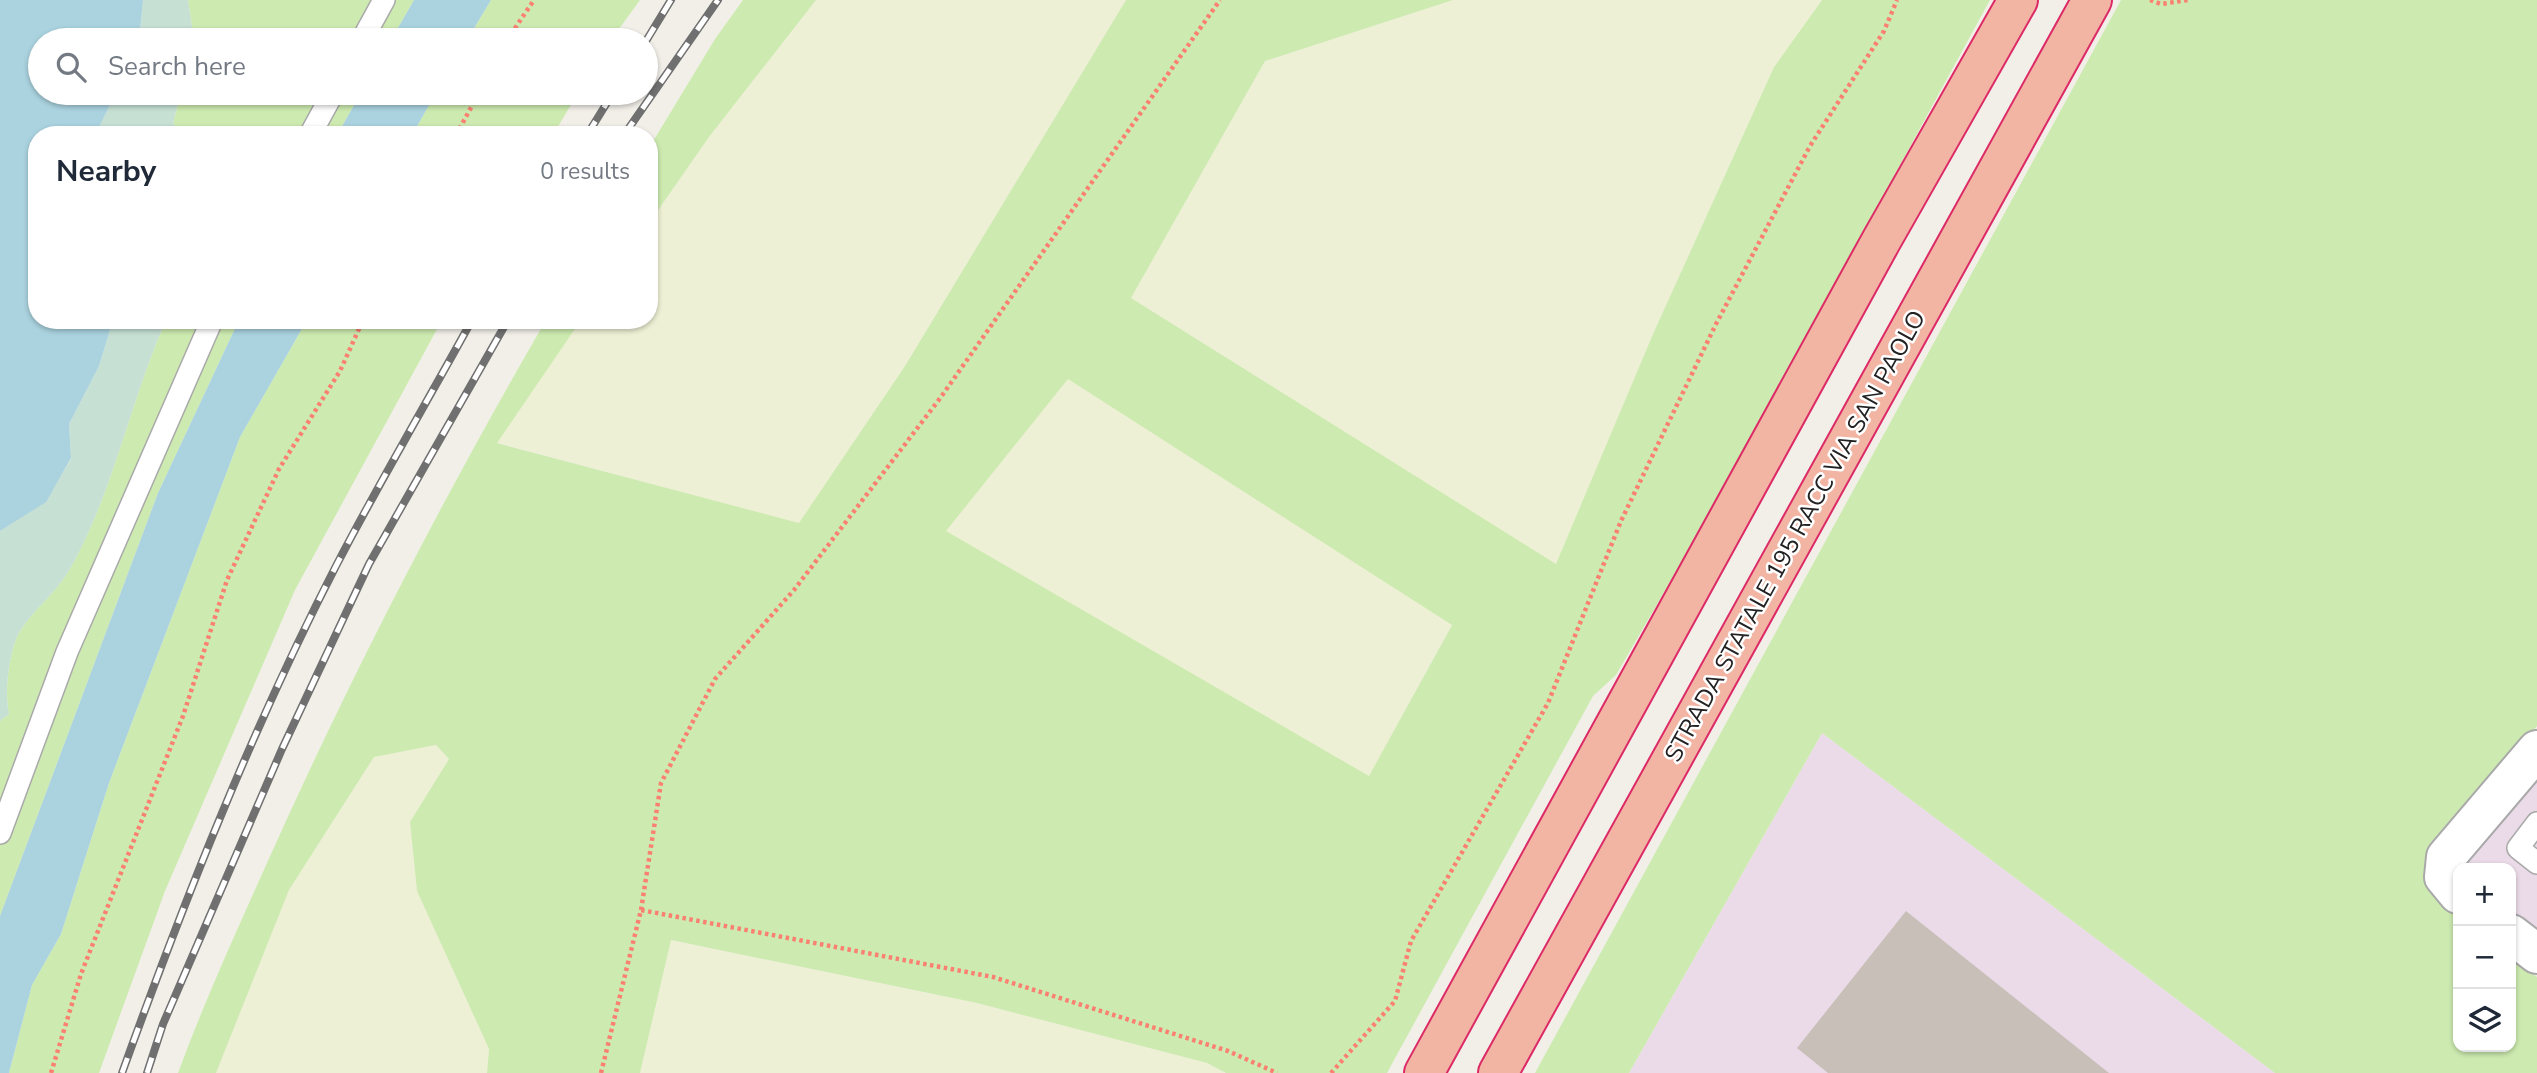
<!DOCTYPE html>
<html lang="en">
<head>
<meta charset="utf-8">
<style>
  :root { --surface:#fff; --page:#f6f6f7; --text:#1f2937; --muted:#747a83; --line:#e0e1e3 }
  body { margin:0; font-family:"Nunito Sans",sans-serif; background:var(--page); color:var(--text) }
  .controls { position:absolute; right:21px; bottom:21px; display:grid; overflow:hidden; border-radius:14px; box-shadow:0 2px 5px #0004 }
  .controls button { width:63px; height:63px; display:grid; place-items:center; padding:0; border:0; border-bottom:2px solid var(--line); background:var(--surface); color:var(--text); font:35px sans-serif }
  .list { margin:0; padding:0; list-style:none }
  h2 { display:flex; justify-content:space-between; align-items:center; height:91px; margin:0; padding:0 28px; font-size:30px }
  h2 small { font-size:23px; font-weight:400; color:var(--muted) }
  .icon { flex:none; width:38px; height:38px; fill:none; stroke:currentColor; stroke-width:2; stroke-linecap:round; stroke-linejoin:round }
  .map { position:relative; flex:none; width:2537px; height:1073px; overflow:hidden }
  .search { position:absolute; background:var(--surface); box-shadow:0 2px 5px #0004; left:28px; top:28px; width:630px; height:77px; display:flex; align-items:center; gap:18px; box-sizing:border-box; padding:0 24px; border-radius:38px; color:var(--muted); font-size:26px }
  .panel { position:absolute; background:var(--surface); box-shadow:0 2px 5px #0004; left:28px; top:126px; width:630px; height:203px; border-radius:28px }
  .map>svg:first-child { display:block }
  .industrial { fill:#ebdbe8 }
  .farmland { fill:#eef0d5 }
  .grass { fill:#cdebb0; fill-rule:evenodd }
  .wetland { fill:#c6e0d4 }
  .water { fill:#aad3df }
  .building { fill:#c7bfb8 }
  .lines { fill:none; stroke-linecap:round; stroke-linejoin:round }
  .service-casing { stroke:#a9a9a9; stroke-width:24 }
  .minor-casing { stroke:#a9a9a9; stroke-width:42 }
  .trunk-casing { stroke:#dc2a67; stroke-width:42 }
  .path { stroke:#fa8072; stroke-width:4.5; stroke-dasharray:3.5 3.5; stroke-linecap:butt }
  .service { stroke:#fff; stroke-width:21 }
  .minor { stroke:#fff; stroke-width:38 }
  .trunk { stroke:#f2b4a3; stroke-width:38 }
  .rail-casing { stroke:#707070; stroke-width:8 }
  .rail { stroke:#fff; stroke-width:5; stroke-dasharray:16; stroke-linecap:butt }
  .labels { text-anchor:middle; stroke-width:5; stroke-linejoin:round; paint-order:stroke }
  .street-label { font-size:24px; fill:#222; stroke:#fff }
</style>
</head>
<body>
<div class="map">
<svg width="2537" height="1073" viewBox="0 0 2537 1073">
  <rect width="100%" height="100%" fill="#f2efe9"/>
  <g class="industrial">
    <polygon points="1822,733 2275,1073 1629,1073"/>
    <polygon points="2537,782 2537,938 2511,917 2511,868 2463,868"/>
  </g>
  <g class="farmland">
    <polygon points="816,0 1126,0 905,366 799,524 496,442 581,320 649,320 649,223 709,137"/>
    <polygon points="1453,0 1822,0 1774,67 1653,334 1556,565 1131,298 1265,61"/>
    <polygon points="1067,378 1452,624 1369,777 945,531"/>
    <polygon points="436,745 449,759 410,822 417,891 489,1049 487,1073 216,1073 289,890 374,757"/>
    <polygon points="670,940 977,1003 1207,1063 1225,1073 640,1073"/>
  </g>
  <g class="grass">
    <polygon points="188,0 414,0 391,40 194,40"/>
    <polygon points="491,0 640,0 611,40 467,40"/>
    <polygon points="743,0 816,0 709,137 649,223 649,148 715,39"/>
    <path d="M1126,0H1453L1265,61L1131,298L1556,564L1653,334L1774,67L1822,0H1990L1713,508L1616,675L1593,696L1387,1073H1226L1207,1063L977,1003L671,940L640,1073H487L489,1049L417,891L410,822L449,759L436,745L374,757L289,890L216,1073H178C204,1002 236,932 267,863C350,677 444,496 546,320H581L497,443L799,523L905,366ZM1068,379L1452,625L1369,776L946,531Z"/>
    <polygon points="2121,0 2537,0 2537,726 2444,835 2431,891 2458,914 2458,1047 2511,1047 2511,956 2537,977 2537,1073 2275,1073 1822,733 1629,1073 1535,1073"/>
    <polygon points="181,93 361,93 337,135 182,135 173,123"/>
    <polygon points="436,93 578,93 553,135 412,135"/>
    <path d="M166,320H239L158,493L0,916V721L9,714C4,694 9,649 20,631C34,609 57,592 70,569C114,491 130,401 166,320Z"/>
    <polygon points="307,320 442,320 295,590 165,891 99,1073 9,1073 32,985 61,934 109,783 240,437"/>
  </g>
  <g class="wetland">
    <polygon points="143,0 188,0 194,40 139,40"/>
    <polygon points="116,93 181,93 173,123 182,135 95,135"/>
    <path d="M113,320H166C130,401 114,491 70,569C57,592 34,609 20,631C9,649 4,694 9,714L0,721V531L45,502L71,459L69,424L99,366Z"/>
  </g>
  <g class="water">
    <polygon points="0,0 143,0 139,40 40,40 40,93 116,93 95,135 37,135 37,320 113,320 99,366 69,424 71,458 46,502 0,531"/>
    <polygon points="414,0 491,0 467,40 391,40"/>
    <polygon points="361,93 436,93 412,135 337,135"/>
    <polygon points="239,320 307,320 240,437 109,783 61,934 32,985 9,1073 0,1073 0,916 158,493"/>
  </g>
  <polygon class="building" points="1906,911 2109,1073 1828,1073 1797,1048"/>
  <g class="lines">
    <g class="service-casing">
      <g id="service">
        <polyline points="362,40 384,0"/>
        <polyline points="310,135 333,93"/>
        <polyline points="2537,823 2518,848 2537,863"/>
        <polyline points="0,833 67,652 212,320"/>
      </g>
    </g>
    <g class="minor-casing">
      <g id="minor">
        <polyline points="2458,894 2444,877 2446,857 2537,750"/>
        <polyline points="2511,934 2537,954"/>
      </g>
    </g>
    <g class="trunk-casing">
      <g id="trunk">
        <polyline points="1424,1073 1881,241 2018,0"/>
        <polyline points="1498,1073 2092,0"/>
      </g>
    </g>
    <g class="path">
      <polyline points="2150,0 2161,4 2188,0"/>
      <polyline points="507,40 534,0"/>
      <polyline points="456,135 479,93"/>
      <polyline points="641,910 661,783 715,679 794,590 941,397 1220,0"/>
      <polyline points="51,1073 81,974 183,716 227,580 279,469 340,371 363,320"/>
      <polyline points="601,1073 641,910 993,977 1228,1051 1277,1073"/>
      <polyline points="1331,1073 1395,1001 1411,941 1548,703 1621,521 1716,324 1810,146 1884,31 1897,0"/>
    </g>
    <use href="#service" class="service"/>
    <use href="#minor" class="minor"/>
    <use href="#trunk" class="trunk"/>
    <g class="rail-casing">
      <g id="rail">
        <polyline points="646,41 671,0"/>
        <polyline points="587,135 613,93"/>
        <polyline points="624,135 718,0"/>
        <path d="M122,1073C184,901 252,729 336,566C379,483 427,402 472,320"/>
        <polyline points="147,1073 163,1024 282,749 369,564 508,320"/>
      </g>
    </g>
    <use href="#rail" class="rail"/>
  </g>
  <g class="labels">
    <g class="street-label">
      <text transform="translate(1795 536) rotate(-61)" y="8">STRADA STATALE 195 RACC VIA SAN PAOLO</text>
    </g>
  </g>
</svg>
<div class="controls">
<button>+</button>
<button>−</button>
<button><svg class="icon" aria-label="layers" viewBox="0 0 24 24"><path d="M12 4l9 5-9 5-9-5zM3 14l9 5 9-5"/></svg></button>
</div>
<div class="search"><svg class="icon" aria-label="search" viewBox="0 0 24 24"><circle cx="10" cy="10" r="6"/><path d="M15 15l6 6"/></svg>Search here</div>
<section class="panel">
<h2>Nearby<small>0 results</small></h2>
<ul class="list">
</ul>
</section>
</div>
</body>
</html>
